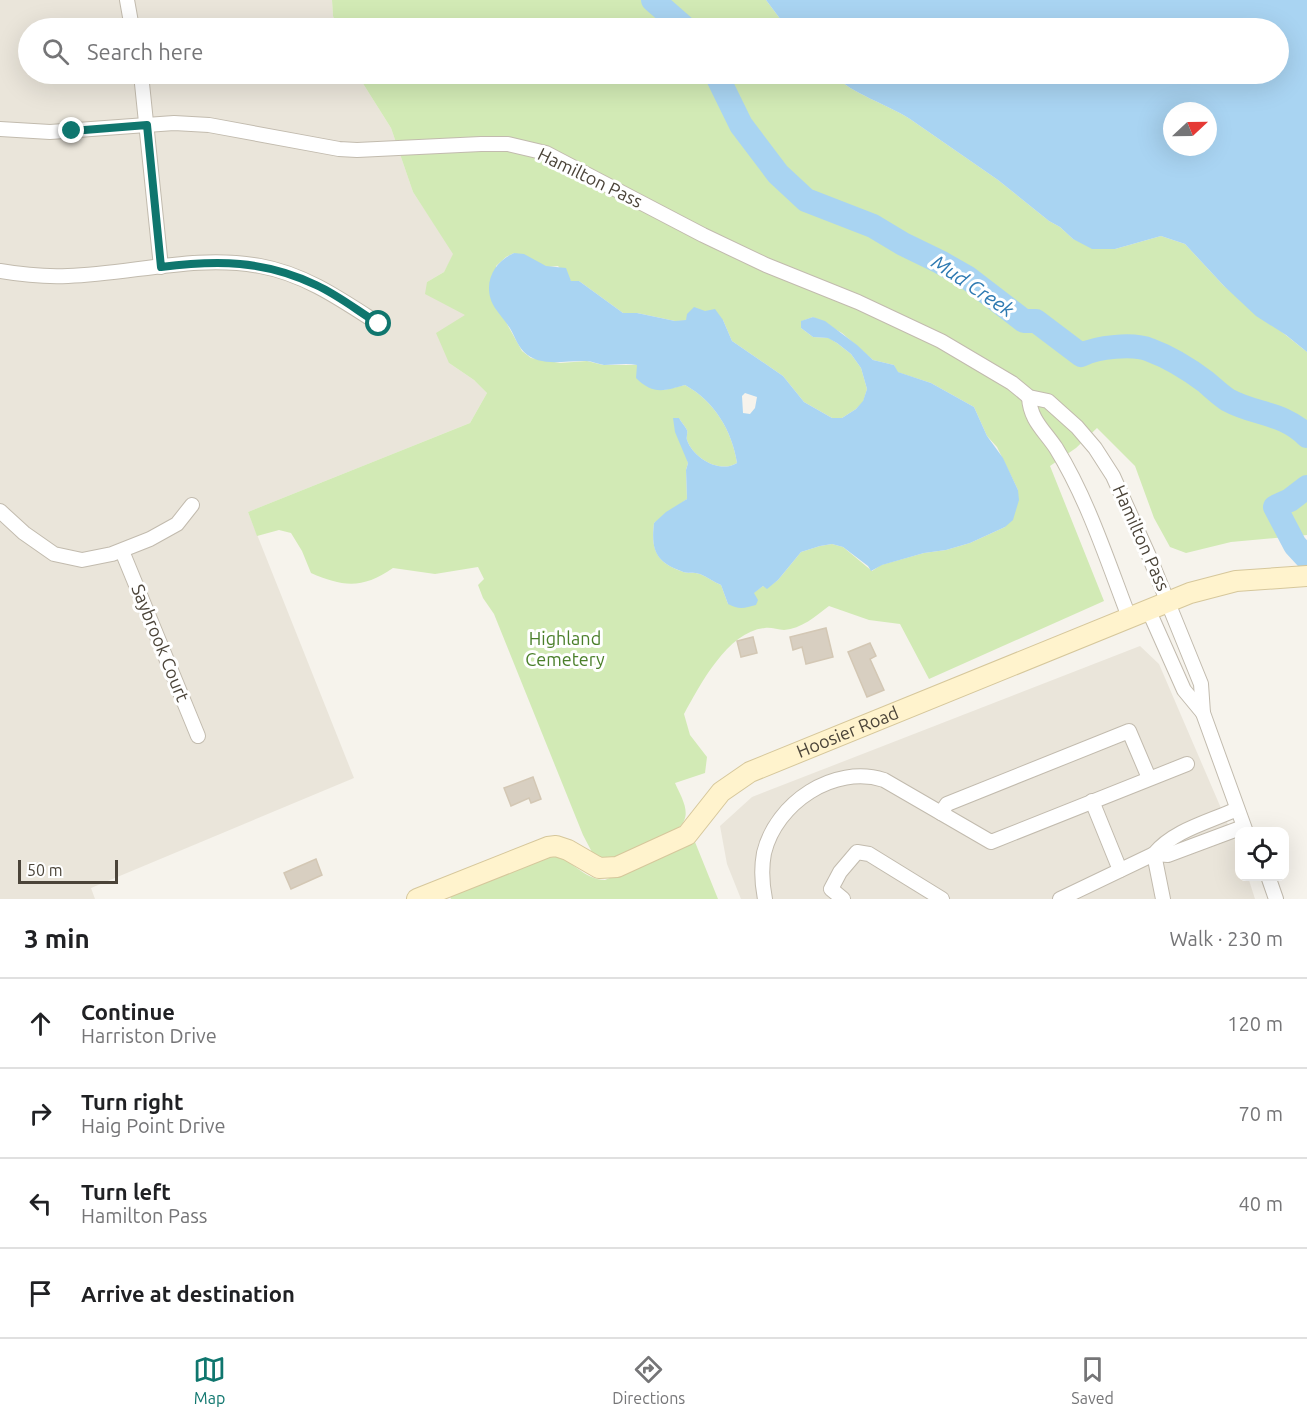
<!DOCTYPE html>
<html lang="en">
<head>
<meta charset="utf-8">
<style>
  :root { --surface:#fff; --page:#f6f6f6; --text:#202124; --muted:#757577; --line:#e0e0e0; --accent:#0f766e }
  body { margin:0; font-family:Ubuntu,sans-serif; background:var(--page); color:var(--text) }
  .controls { position:absolute; right:18px; bottom:18px; display:grid; overflow:hidden; border-radius:12px; box-shadow:0 6px 24px #0002 }
  .controls button { width:54px; height:54px; display:grid; place-items:center; padding:0; border:0; border-bottom:2px solid var(--line); background:var(--surface); color:var(--text); font:30px sans-serif }
  .compass { position:absolute; left:1163px; top:102px; width:54px; height:54px; border-radius:50%; background:var(--surface); box-shadow:0 6px 24px #0002; rotate:68deg }
  .scale { position:absolute; left:18px; bottom:15px; width:100px; box-sizing:border-box; padding-left:6px; border:3px solid #4b4439; border-top:0; font-size:16px; line-height:21px; white-space:nowrap; color:#4b4439; -webkit-text-stroke:4px #fff; paint-order:stroke }
  .stop { position:absolute; width:18px; height:18px; margin:-14px; border:4px solid #0f766e; border-radius:50%; background:#fff }
  .stop.end { background:#0f766e; border-color:#fff; box-shadow:0 2px 6px #0008 }
  .list { margin:0; padding:0; list-style:none }
  h2 { display:flex; justify-content:space-between; align-items:center; height:78px; margin:0; padding:0 24px; font-size:26px }
  h2 small { font-size:20px; font-weight:400; color:var(--muted) }
  .list li { display:grid; grid-template-columns:39px 1fr auto; gap:18px; align-items:center; box-sizing:border-box; height:90px; padding:0 24px; border-top:2px solid var(--line) }
  .list b { display:block; font-size:22px; white-space:nowrap }
  .list p { margin:0; font-size:20px; white-space:nowrap; color:var(--muted) }
  .list em { font-size:20px; font-style:normal; color:var(--muted) }
  .icon { flex:none; width:33px; height:33px; fill:none; stroke:currentColor; stroke-width:2; stroke-linecap:round; stroke-linejoin:round }
  .map { position:relative; flex:none; width:1307px; height:899px; overflow:hidden }
  .search { position:absolute; background:var(--surface); box-shadow:0 6px 24px #0002; left:18px; right:18px; top:18px; height:66px; display:flex; align-items:center; gap:15px; box-sizing:border-box; padding:0 21px; border-radius:33px; color:var(--muted); font-size:22px }
  .sheet { height:438px; background:var(--surface) }
  nav { display:flex; justify-content:space-around; align-items:center; box-sizing:border-box; height:84px; border-top:2px solid var(--line); background:var(--surface); font-size:16px; color:var(--muted) }
  nav a { display:grid; justify-items:center; gap:3px }
  nav .on { color:var(--accent) }
  .map>svg:first-child { display:block }
  .residential { fill:#eae5da }
  .green { fill:#d2eab5; fill-rule:evenodd }
  .water { fill:#a9d4f2; fill-rule:evenodd }
  .lines { fill:none; stroke-linecap:round; stroke-linejoin:round }
  .river { stroke:#a9d4f2; stroke-width:24 }
  .building { fill:#d8cfc1; stroke:#d3c7b4; stroke-width:1.5 }
  .street-casing { stroke:#c2bbae; stroke-width:16 }
  .secondary-casing { stroke:#d6c79b; stroke-width:22 }
  .street { stroke:#fff; stroke-width:14 }
  .secondary { stroke:#fff3cd; stroke-width:20 }
  .route { stroke:#0f766e; stroke-width:8 }
  .labels { text-anchor:middle; stroke-width:6; stroke-linejoin:round; paint-order:stroke }
  .street-label { font-size:18px; fill:#4b4439; stroke:#fff }
  .park-label { font-size:18px; fill:#4a7f2a; stroke:#fff }
  .water-label { font-size:20px; font-style:italic; fill:#2e7ab2; stroke:#fff }
</style>
</head>
<body>
<div class="map">
<svg width="1307" height="899" viewBox="0 0 1307 899">
  <rect width="100%" height="100%" fill="#f6f3ec"/>
  <g class="residential">
    <polygon points="0,0 332,0 333,16 337,28 28,28 28,74 357,74 391,128 413,192 454,254 444,272 427,282 466,314 449,363 474,380 487,393 470,423 248,512 354,778 91,888 95,899 0,899"/>
    <polygon points="1140,646 1159,664 1239,850 1240,876 1248,877 1255,899 741,899 727,864 720,826 752,797"/>
  </g>
  <g class="green">
    <polygon points="332,0 766,0 787,28 337,28 333,16"/>
    <path d="M357,74H832C854,95 885,103 910,119L998,180L1049,221L1060,227L1073,239L1115,249L1161,236L1185,244L1224,286L1307,352V535L1231,542L1186,553L1170,547L1154,518L1135,466L1097,428L1076,448L1050,466L1104,601L929,679L900,624L869,620L829,606C816,616 801,629 784,630C778,630 771,627 765,628C728,631 700,685 684,714L690,735L707,757L705,773L675,783C682,799 694,816 677,829L611,859L594,856L583,835L494,614L483,598L478,585L484,579L478,567L435,574L393,568C363,589 343,587 311,573L302,551L291,533L279,530L257,536L248,512L470,423L487,393L474,380L449,363L436,333L465,315L425,294L427,282L444,272L453,254L413,192L391,128ZM514,253L547,267L558,266L571,281H579L623,313H637L675,321L723,320L732,341L783,376L804,402L832,418H842L856,409L863,402L867,389L861,368L851,354L837,343L829,338L813,337L801,328L802,321L813,317L842,333L873,360L894,365L897,372L931,383L974,407L987,436L997,447L1018,490L1005,527L970,543L946,550L924,553L881,565L872,571L843,547L832,544L820,546L801,552L778,580L767,588L763,586L753,593L728,604L721,585C714,582 707,577 700,574C694,572 687,574 681,571C655,562 651,548 654,523L687,499L686,470L688,463L679,418C681,422 685,426 687,430C688,433 686,437 687,440C693,458 720,474 737,463C732,430 714,401 685,385L664,390L637,365H603L587,361L560,363L531,358L522,351L507,324L496,266L506,257Z"/>
    <path d="M695,842L718,899H451L449,894L550,853C570,857 583,880 605,880Z"/>
  </g>
  <g class="water">
    <path d="M766,0H1307V352L1286,335L1256,316L1224,286L1185,244L1161,236L1115,249H1092L1073,239L1060,227L1049,221L998,180L910,119C885,103 854,95 832,74H1278V28H787ZM1172,111H1208V147H1172Z"/>
    <path d="M514,253L524,254L546,266L566,268L571,281H579L623,313H637L675,321L686,320L687,314L694,307L705,311L715,309L723,320L732,341L783,376L804,402L832,418H842L856,409L863,401L867,389L861,368L851,354L837,343L828,338L813,337L801,328V321L813,317L825,321L857,345L873,360L894,365L898,372L931,383L974,407L987,436L1003,458L1018,490L1019,500L1013,520L1005,527L970,543L946,550L924,553L882,565L871,571L868,566L843,547L832,544L820,546L801,552L778,580L767,589L763,586L754,593L758,600L756,605C745,608 739,610 728,604L721,585C714,582 707,577 700,574C694,572 687,574 681,571C655,562 651,549 654,523L666,512L687,499L686,470L688,463L675,432L673,418H679C681,422 685,426 687,430C688,433 686,437 687,440C693,458 720,474 737,463C732,430 714,401 685,385C664,391 653,395 636,378L637,365C626,363 615,365 604,365C598,364 592,361 586,361C566,360 540,368 524,352C516,344 514,333 507,324C499,312 489,305 489,288C489,272 500,259 514,253ZM745,393L757,397L755,408L750,414L743,413L742,396Z"/>
  </g>
  <g class="lines">
    <g class="river">
      <polyline points="653,0 685,28"/>
      <path d="M716,74L741,125L778,174L806,200L873,226L903,244L940,262L968,278L1024,321H1036L1081,355C1097,347 1133,343 1150,350C1169,357 1190,370 1206,382C1213,388 1220,395 1228,400C1255,415 1283,412 1307,436"/>
      <polyline points="1307,487 1290,500 1275,507 1295,545 1307,558"/>
    </g>
  </g>
  <g class="building">
    <polygon points="826,628 833,657 806,664 802,647 793,650 790,637"/>
    <polygon points="753,637 757,653 741,657 737,641"/>
    <polygon points="870,643 876,656 870,659 884,690 867,697 848,652"/>
    <polygon points="533,777 541,799 531,803 529,798 511,806 504,788"/>
    <polygon points="316,859 322,875 291,889 284,873"/>
  </g>
  <g class="lines">
    <g class="street-casing">
      <g id="street">
        <polyline points="127,0 132,28"/>
        <polyline points="141,74 161,267"/>
        <polyline points="0,129 50,132 174,123 209,125 339,149 357,150 481,144 508,144 546,153 703,235 766,265 858,302 941,341 1012,383 1029,397 1048,401 1077,427 1095,448 1113,476 1149,556 1201,684 1203,713 1246,832"/>
        <path d="M0,271C23,275 45,277 68,276C132,274 196,254 260,266C305,274 342,300 379,324"/>
        <path d="M1029,397C1030,420 1044,430 1056,448C1088,500 1107,560 1129,617"/>
        <polyline points="0,511 24,533 54,554 82,560 112,554 150,539 177,524 192,505"/>
        <polyline points="122,551 198,736"/>
        <polyline points="1148,609 1184,690 1203,713"/>
        <polyline points="1092,801 1120,870"/>
        <polyline points="941,813 947,804 1129,731 1149,778"/>
        <polyline points="1154,854 1168,855 1243,827"/>
        <polyline points="1154,854 1163,899"/>
        <polyline points="1268,876 1276,899"/>
        <path d="M765,899C762,884 761,869 764,853C776,803 834,764 884,780L991,842L1187,764"/>
        <polyline points="843,899 831,889 840,872 857,852 869,854 942,899"/>
        <path d="M1060,899L1154,854C1174,830 1209,822 1237,809"/>
      </g>
    </g>
    <g class="secondary-casing">
      <g id="secondary">
        <path id="s1" d="M417,899L548,847L556,846L568,850L599,868L617,867L687,835L721,792L750,772L1190,593L1236,581L1307,576"/>
      </g>
    </g>
    <use href="#street" class="street"/>
    <use href="#secondary" class="secondary"/>
  </g>
  <g class="lines">
    <path class="route" d="M72,131L147,125L161,267C217,260 264,260 316,285C338,295 358,311 379,324"/>
  </g>
  <g class="labels">
    <g class="street-label">
      <text transform="translate(590 178) rotate(26)" y="6">Hamilton Pass</text>
      <text transform="translate(1141 538) rotate(66)" y="6">Hamilton Pass</text>
      <text transform="translate(160 643) rotate(68)" y="6">Saybrook Court</text>
      <text dy="6" stroke="none"><textPath href="#s1" startOffset="488">Hoosier Road</textPath></text>
    </g>
    <g class="park-label">
      <text x="565" y="645">Highland<tspan x="565" dy="21">Cemetery</tspan></text>
    </g>
    <g class="water-label">
      <text transform="translate(973 286) rotate(34)" y="7">Mud Creek</text>
    </g>
  </g>
</svg>
<div class="controls">
<button><svg class="icon" aria-label="locate" viewBox="0 0 24 24"><circle cx="12" cy="12" r="6"/><path d="M12 2v4M12 18v4M2 12h4M18 12h4"/></svg></button>
</div>
<svg class="compass" viewBox="-18 -18 36 36"><path d="M0-13l5 13h-10z" fill="#e53935"/><path d="M0 13l5-13h-10z" fill="#757577"/></svg>
<div class="scale">50 m</div>
<div class="stop" style="left:379px;top:324px"></div>
<div class="stop end" style="left:72px;top:131px"></div>
<div class="search"><svg class="icon" aria-label="search" viewBox="0 0 24 24"><circle cx="10" cy="10" r="6"/><path d="M15 15l6 6"/></svg>Search here</div>
</div>
<section class="sheet">
<h2>3 min<small>Walk · 230 m</small></h2>
<ul class="list">
<li><svg class="icon" aria-label="ahead" viewBox="0 0 24 24"><path d="M12 20V5M6 11l6-6 6 6"/></svg><div><b>Continue</b><p>Harriston Drive</p></div><em>120 m</em></li>
<li><svg class="icon" aria-label="right" viewBox="0 0 24 24"><path d="M7 20v-9h11M14 6l5 5-5 5"/></svg><div><b>Turn right</b><p>Haig Point Drive</p></div><em>70 m</em></li>
<li><svg class="icon" aria-label="left" viewBox="0 0 24 24"><path d="M17 20v-9H6M10 6l-5 5 5 5"/></svg><div><b>Turn left</b><p>Hamilton Pass</p></div><em>40 m</em></li>
<li><svg class="icon" aria-label="arrive" viewBox="0 0 24 24"><path d="M6 21V4h12l-3 4 3 4H6"/></svg><div><b>Arrive at destination</b></div></li>
</ul>
</section>
<nav>
<a class="on"><svg class="icon" aria-label="map" viewBox="0 0 24 24"><path d="M3 6l6-2 6 2 6-2v14l-6 2-6-2-6 2zM9 4v14M15 6v14"/></svg>Map</a>
<a><svg class="icon" aria-label="directions" viewBox="0 0 24 24"><path d="M12 3l9 9-9 9-9-9zM9 14v-3h6M13 9l2 2-2 2"/></svg>Directions</a>
<a><svg class="icon" aria-label="saved" viewBox="0 0 24 24"><path d="M7 4h10v16l-5-4-5 4z"/></svg>Saved</a>
</nav>
</body>
</html>
